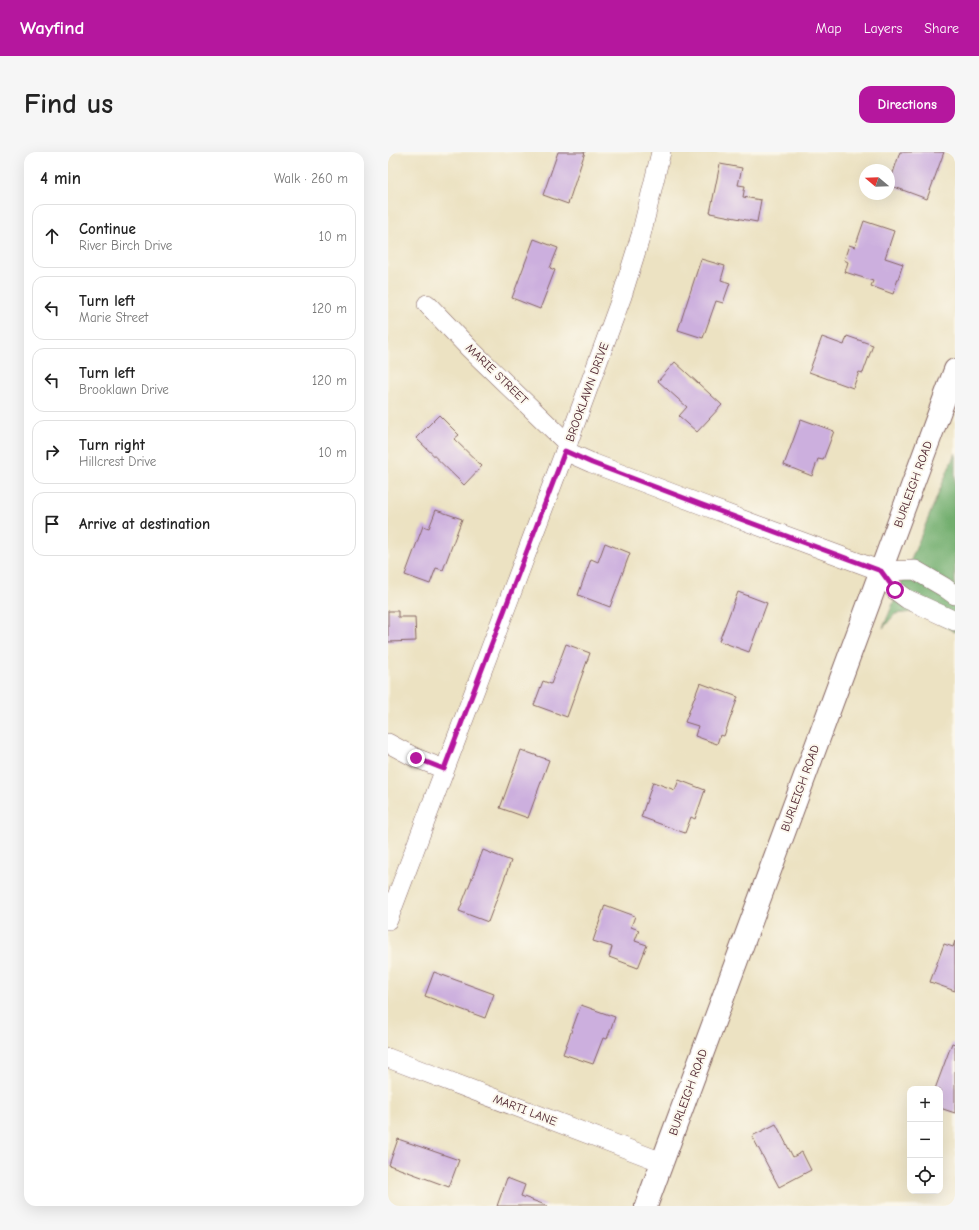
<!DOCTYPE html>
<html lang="en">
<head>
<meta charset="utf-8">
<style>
  :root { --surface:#fff; --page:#f6f6f6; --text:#222; --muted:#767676; --line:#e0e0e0; --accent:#b5179e }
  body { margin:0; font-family:"Comic Neue",sans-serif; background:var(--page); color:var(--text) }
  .controls { position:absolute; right:12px; bottom:12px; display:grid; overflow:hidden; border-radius:8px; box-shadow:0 4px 16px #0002 }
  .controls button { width:36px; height:36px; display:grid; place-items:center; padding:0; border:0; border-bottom:1px solid var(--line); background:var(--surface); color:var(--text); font:20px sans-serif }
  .compass { position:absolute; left:471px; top:12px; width:36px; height:36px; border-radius:50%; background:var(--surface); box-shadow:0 4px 16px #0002; rotate:289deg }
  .stop { position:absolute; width:12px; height:12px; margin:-9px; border:3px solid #b5179e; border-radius:50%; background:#fff }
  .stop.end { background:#b5179e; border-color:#fff; box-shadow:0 1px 4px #0008 }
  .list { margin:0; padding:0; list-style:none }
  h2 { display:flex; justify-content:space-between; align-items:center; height:52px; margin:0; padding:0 16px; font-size:17px }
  h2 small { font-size:13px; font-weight:400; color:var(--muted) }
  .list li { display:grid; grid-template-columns:26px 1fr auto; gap:12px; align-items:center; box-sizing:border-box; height:64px; margin:0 8px 8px; padding:0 8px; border:1px solid var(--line); border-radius:12px }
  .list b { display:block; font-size:15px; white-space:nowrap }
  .list p { margin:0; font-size:13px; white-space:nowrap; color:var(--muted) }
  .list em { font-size:13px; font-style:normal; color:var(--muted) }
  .icon { flex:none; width:22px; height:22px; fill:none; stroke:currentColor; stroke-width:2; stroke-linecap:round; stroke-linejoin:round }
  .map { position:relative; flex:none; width:567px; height:1054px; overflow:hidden; border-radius:12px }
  header { display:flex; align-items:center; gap:24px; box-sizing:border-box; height:56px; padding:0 20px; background:var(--accent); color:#fff }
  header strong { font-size:19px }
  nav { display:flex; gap:22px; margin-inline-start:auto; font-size:14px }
  .intro { display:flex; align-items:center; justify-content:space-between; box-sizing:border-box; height:96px; padding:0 24px }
  h1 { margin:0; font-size:28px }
  .button { padding:10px 18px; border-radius:12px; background:var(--accent); color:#fff; font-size:14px; font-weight:700 }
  main { display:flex; gap:24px; padding:0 24px }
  aside { flex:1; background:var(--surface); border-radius:12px; box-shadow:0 4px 16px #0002 }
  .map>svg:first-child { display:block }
  .forest { fill:#72ae6e; stroke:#5e664c }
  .building { fill:#ccafde }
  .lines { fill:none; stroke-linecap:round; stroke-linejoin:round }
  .street-casing { stroke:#836360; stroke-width:20 }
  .secondary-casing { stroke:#836360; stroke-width:24 }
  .street { stroke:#fff; stroke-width:19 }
  .secondary { stroke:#fff; stroke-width:22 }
  .route { stroke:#b5179e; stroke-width:5 }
  .labels { text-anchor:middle; stroke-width:4; stroke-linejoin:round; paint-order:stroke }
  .street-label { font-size:12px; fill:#4a1f2b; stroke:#fbf7ec }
</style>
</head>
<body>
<header>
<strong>Wayfind</strong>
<nav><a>Map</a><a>Layers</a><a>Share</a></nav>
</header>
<div class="intro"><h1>Find us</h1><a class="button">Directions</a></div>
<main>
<aside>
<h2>4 min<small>Walk · 260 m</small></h2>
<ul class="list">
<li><svg class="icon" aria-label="ahead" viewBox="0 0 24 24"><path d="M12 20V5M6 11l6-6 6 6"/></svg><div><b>Continue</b><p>River Birch Drive</p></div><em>10 m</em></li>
<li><svg class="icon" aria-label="left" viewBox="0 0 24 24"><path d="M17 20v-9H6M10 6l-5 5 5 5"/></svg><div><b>Turn left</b><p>Marie Street</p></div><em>120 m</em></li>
<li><svg class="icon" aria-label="left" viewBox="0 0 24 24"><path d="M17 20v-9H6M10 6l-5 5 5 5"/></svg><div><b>Turn left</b><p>Brooklawn Drive</p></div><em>120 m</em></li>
<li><svg class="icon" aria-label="right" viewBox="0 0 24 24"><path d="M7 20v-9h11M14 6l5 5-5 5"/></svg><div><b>Turn right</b><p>Hillcrest Drive</p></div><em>10 m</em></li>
<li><svg class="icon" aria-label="arrive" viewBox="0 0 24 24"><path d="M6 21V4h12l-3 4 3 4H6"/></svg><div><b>Arrive at destination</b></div></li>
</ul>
</aside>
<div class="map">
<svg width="567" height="1054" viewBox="0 0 567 1054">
  <rect width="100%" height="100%" fill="#fbf7ec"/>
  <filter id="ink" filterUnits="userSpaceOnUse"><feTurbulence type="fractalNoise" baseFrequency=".025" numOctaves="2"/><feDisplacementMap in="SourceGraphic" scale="8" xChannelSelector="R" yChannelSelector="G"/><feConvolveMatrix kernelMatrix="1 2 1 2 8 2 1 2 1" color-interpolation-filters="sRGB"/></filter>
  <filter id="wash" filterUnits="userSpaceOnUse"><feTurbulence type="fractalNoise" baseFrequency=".012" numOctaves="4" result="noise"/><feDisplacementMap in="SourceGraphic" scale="16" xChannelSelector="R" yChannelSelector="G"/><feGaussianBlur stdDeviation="0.9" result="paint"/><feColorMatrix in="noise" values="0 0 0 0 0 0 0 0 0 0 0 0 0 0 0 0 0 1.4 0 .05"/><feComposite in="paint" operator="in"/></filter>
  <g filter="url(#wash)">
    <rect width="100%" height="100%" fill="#ece2c2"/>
    <polygon class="forest" points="567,301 567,480 541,466 524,460 507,462 495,476"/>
    <g id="blocks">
      <g class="building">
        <polygon points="170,0 197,0 180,52 155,43"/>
        <polygon points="512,0 556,0 539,47 501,33"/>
        <polygon points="332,12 354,16 350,33 357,34 355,45 373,48 369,70 322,61"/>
        <polygon points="476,69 506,79 497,106 515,112 505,142 483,134 485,129 457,120 460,110 456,108 461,93 467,95"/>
        <polygon points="146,87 170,96 162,116 167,118 152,157 124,146"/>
        <polygon points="313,107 337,114 333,128 342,131 335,151 328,149 315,186 290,178"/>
        <polygon points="459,184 485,193 475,221 471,220 465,236 421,220 434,185 456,193"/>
        <polygon points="287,210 334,253 309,280 291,264 299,255 270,229"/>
        <polygon points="51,263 71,283 66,287 94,314 76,333 28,286"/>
        <polygon points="413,267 446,279 435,308 430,307 424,324 396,313"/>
        <polygon points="48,358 74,367 55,418 48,416 42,432 17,423 35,374 41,376"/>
        <polygon points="217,391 242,401 222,455 190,443 203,407 210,410"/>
        <polygon points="350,440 379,451 361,500 331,489"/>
        <polygon points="0,459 10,459 10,465 27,465 28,489 0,490"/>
        <polygon points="178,492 202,501 179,565 146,553 155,529 163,532"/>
        <polygon points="312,531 350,545 336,584 332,583 329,592 307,584 310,574 297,570"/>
        <polygon points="133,598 161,608 140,666 112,656"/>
        <polygon points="291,628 317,638 307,667 303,665 297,681 253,665 265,630 287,638"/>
        <polygon points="95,698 123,709 100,770 71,759"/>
        <polygon points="217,753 247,764 243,775 251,778 247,789 259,793 250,816 221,805 224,795 205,789"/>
        <polygon points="567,789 567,839 542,830 556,792 565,795"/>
        <polygon points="46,820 106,842 97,866 37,844"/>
        <polygon points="193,853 227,865 219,887 215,886 205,912 175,902"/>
        <polygon points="564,891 567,892 567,961 552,956 552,937 547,937"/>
        <polygon points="388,972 405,1005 414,1000 423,1018 391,1035 364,984"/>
        <polygon points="10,987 71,1008 61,1035 1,1013"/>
        <polygon points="119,1026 137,1033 133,1044 160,1054 109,1054"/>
      </g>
    </g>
  </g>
  <g filter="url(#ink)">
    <use href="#blocks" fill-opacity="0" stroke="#836360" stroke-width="1"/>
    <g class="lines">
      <g class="street-casing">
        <g id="street">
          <polyline points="39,152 81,196 180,292"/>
          <polyline points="177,299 204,311 312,352 493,419 527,418 556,435 567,443"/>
          <polyline points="493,419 507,438 519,447 567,469"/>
          <polyline points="0,591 28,606 56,617"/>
          <polyline points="0,768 177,299 234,144 253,83 273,0"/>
          <polyline points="0,906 274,1010"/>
        </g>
      </g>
      <g class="secondary-casing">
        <polyline id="secondary" points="258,1054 567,218"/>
      </g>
      <use href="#street" class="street"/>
      <use href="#secondary" class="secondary"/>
    </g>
  </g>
  <g class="lines" filter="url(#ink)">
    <polyline class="route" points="28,606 56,617 177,299 204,311 312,352 493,419 507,438"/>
  </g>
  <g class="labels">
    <g class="street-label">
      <text transform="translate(109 222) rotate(44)" y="4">MARIE STREET</text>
      <text transform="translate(199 240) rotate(-70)" y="4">BROOKLAWN DRIVE</text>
      <text transform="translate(525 332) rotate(-70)" y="4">BURLEIGH ROAD</text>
      <text transform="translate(412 636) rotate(-70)" y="4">BURLEIGH ROAD</text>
      <text transform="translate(300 940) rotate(-70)" y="4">BURLEIGH ROAD</text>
      <text transform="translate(137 958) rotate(21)" y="4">MARTI LANE</text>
    </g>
  </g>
</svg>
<div class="controls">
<button>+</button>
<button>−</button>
<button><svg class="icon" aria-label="locate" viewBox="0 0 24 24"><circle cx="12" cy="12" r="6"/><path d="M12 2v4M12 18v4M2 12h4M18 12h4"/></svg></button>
</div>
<svg class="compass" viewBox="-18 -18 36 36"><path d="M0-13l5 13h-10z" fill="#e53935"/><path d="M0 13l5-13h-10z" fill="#767676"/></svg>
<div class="stop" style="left:507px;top:438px"></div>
<div class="stop end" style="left:28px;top:606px"></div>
</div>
</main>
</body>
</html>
